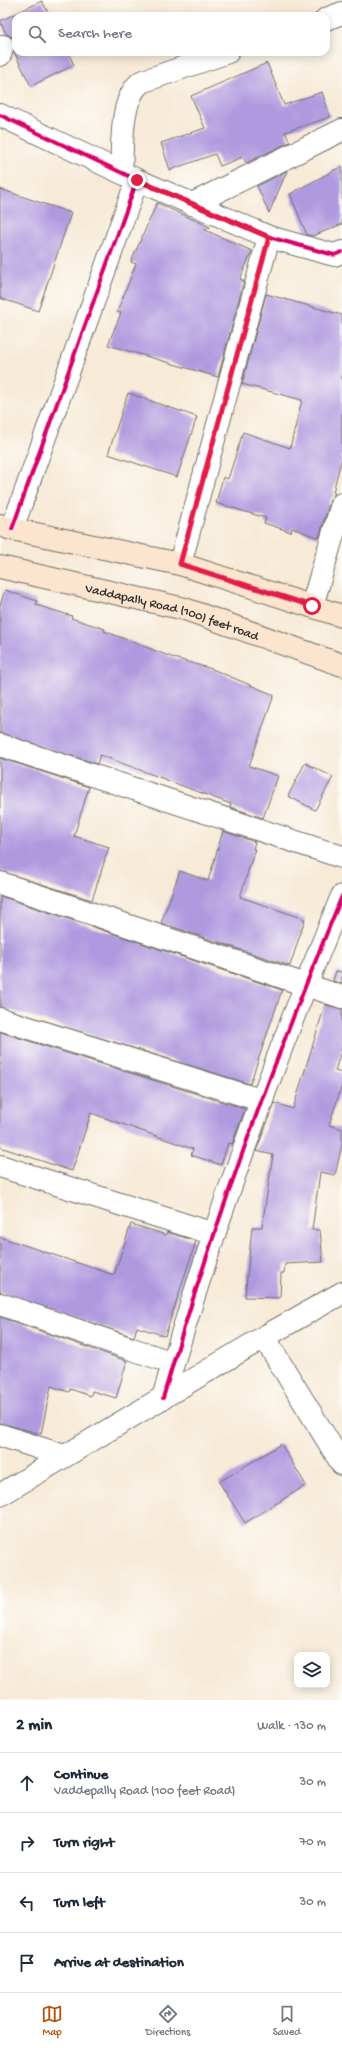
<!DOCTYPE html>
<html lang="en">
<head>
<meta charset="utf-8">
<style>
  :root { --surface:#fff; --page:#f6f6f7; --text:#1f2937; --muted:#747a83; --line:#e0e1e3; --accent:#b45309 }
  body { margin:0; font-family:"Gochi Hand",sans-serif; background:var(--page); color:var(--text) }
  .controls { position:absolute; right:12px; bottom:12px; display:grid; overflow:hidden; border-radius:8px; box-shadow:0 2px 10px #0003 }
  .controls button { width:36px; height:36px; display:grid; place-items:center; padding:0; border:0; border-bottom:1px solid var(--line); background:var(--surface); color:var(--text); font:20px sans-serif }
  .stop { position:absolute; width:12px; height:12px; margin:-9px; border:3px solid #e11d48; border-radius:50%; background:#fff }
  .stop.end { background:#e11d48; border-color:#fff; box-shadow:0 1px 4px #0008 }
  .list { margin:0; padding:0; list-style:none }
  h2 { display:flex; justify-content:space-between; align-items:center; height:52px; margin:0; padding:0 16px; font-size:17px }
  h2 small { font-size:13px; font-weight:400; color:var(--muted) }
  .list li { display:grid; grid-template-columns:26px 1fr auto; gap:12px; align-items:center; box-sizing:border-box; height:60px; padding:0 16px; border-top:1px solid var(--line) }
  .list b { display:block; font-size:15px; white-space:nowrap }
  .list p { margin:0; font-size:13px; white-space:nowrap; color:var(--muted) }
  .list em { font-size:13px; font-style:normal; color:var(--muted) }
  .icon { flex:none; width:22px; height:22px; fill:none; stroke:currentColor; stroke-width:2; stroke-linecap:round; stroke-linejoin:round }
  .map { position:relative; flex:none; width:342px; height:1700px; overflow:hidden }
  .search { position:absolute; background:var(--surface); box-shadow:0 2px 10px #0003; left:12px; right:12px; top:12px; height:44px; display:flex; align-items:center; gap:10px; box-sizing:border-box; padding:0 14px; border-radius:12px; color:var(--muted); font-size:15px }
  .sheet { height:292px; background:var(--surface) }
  nav { display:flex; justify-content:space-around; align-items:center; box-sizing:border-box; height:56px; border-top:1px solid var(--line); background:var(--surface); font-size:11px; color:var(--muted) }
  nav a { display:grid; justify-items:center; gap:2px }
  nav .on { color:var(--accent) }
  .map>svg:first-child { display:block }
  .building { fill:#b09adf }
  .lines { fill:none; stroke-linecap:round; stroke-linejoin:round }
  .minor-casing { stroke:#726e67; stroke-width:24 }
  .secondary-casing { stroke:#726e67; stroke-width:24 }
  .minor { stroke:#fff; stroke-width:22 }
  .secondary { stroke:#fbe5cf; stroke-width:22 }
  .cycleway-casing { stroke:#fdfcf7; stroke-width:6 }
  .cycleway { stroke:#d6006c; stroke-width:4 }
  .route { stroke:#e11d48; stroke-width:5 }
  .labels { text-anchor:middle; stroke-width:3; stroke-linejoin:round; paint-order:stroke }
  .street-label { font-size:13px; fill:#2b2b2b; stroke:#fdfcf7 }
</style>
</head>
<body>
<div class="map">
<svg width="342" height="1700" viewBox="0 0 342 1700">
  <rect width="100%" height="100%" fill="#fdfcf7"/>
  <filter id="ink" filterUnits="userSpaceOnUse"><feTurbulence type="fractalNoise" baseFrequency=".025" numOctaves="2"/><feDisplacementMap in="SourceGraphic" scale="8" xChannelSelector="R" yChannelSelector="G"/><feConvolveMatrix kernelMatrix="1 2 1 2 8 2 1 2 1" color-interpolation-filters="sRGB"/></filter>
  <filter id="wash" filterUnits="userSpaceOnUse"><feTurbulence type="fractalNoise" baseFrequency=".012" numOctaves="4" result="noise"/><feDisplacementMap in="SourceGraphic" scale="16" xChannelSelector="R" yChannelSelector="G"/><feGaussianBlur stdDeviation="0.9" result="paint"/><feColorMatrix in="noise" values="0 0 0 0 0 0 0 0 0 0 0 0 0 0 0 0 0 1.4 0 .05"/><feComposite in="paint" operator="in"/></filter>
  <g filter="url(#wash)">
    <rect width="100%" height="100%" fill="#f7ead7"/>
    <g id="blocks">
      <g class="building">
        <polygon points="42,1 50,16 16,16 16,52 68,52 74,65 31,86 14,52 15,43 12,37 6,34 0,21"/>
        <polygon points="267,63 284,105 322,92 330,117 285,132 290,142 246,163 243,157 220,166 215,154 170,170 161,143 205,128 191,96"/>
        <polygon points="342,166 342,224 313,236 307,235 290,194"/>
        <polygon points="287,171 269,213 257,186"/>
        <polygon points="0,189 71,213 38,311 0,298"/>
        <polygon points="157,203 210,227 205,230 252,251 240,279 244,281 218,377 108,345 121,313 117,312 136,264 131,262"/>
        <polygon points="266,294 342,315 342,457 333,492 335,493 330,500 319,538 292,528 291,532 264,523 266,518 216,503 223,477 228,479 243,432 290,448 302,400 242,384"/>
        <polygon points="128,393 197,417 177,477 108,454"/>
        <polygon points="5,590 37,601 36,605 72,616 71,618 105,629 104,631 174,658 212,669 274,695 249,766 278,776 263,818 230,807 231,804 100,755 97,764 0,733 0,605"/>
        <polygon points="0,758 89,787 74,836 109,847 92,900 0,871"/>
        <polygon points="305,763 333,777 315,810 288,796"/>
        <polygon points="223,831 255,842 253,849 255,849 240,897 305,919 290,966 161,923 180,871 208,881"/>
        <polygon points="0,896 282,990 250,1084 0,1007"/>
        <polygon points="336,971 342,972 342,984 333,981"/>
        <polygon points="325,1005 342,1009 342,1047 335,1071 342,1073 342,1085 329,1125 342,1129 342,1145 335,1175 320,1172 312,1230 320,1230 323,1262 285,1264 284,1273 281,1273 280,1298 245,1297 252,1227 262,1227 273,1155 256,1151 275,1103 293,1109"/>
        <polygon points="0,1032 245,1109 232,1144 228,1143 221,1165 191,1155 193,1149 91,1113 72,1171 0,1147"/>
        <polygon points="131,1224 166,1235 167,1232 196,1241 165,1336 137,1327 134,1337 0,1292 0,1237 114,1275"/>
        <polygon points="0,1317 127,1361 116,1398 92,1391 91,1396 70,1389 69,1392 51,1386 41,1434 0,1423"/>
        <polygon points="281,1444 306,1485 245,1523 219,1482"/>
      </g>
    </g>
  </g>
  <g filter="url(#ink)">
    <use href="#blocks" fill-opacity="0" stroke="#726e67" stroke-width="1"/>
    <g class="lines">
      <g class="minor-casing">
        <g id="minor">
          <polyline points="326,19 342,13"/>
          <polyline points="0,55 3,46"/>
          <polyline points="0,115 137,180 269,237 334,255 342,252"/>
          <path d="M121,172C123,145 119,100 141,82L228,52"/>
          <polyline points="192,204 342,130"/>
          <polyline points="12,529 137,180"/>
          <polyline points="180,564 269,237"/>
          <polyline points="312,606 342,504"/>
          <polyline points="0,745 342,857"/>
          <polyline points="0,883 342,997"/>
          <polyline points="0,1019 263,1101"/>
          <polyline points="0,1166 214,1234"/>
          <polyline points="0,1304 173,1363"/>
          <polyline points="264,1337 342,1464"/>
          <path d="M163,1398C212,1227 274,1060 342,896"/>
          <polyline points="0,1435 64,1456"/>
          <polyline points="0,1495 264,1337 342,1293"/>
        </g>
      </g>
      <g class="secondary-casing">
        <g id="secondary">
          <polyline points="0,525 12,529 180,564 342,616"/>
          <path id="s1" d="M0,567L185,609L342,665"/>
        </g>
      </g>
      <use href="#minor" class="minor"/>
      <use href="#secondary" class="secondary"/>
      <g class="cycleway-casing">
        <g id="cycleway">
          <polyline points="0,115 137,180 269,237 334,255 342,252"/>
          <polyline points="12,529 137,180"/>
          <path d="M163,1398C212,1227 274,1060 342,896"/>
        </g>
      </g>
      <use href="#cycleway" class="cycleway"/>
    </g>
  </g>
  <g class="lines" filter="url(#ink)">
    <polyline class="route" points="137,180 269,237 180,564 312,606"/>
  </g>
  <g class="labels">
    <g class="street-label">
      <text dy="5" stroke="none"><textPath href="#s1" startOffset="178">Vaddapally Road (100) feet road</textPath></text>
    </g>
  </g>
</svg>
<div class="controls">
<button><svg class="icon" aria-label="layers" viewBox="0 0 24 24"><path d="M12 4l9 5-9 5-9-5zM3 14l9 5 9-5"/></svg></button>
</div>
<div class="stop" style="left:312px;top:606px"></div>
<div class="stop end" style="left:137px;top:180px"></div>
<div class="search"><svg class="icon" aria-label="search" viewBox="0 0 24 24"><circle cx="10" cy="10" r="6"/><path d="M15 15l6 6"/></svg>Search here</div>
</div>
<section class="sheet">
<h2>2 min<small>Walk · 130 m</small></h2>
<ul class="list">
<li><svg class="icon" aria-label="ahead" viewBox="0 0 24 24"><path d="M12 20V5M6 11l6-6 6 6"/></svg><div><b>Continue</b><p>Vaddepally Road (100 feet Road)</p></div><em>30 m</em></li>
<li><svg class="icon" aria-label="right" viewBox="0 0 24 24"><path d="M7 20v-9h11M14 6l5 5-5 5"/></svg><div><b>Turn right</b></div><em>70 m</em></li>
<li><svg class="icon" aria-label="left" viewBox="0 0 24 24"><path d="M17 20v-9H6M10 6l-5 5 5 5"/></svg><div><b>Turn left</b></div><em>30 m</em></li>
<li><svg class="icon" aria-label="arrive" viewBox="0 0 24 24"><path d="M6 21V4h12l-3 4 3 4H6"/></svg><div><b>Arrive at destination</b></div></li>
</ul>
</section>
<nav>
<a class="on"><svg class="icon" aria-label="map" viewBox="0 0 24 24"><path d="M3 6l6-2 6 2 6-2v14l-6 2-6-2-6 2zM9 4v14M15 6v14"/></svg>Map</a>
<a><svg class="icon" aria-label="directions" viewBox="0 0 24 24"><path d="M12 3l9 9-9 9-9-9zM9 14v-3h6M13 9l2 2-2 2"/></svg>Directions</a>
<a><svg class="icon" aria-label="saved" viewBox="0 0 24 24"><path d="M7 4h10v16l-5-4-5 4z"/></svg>Saved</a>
</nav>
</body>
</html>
